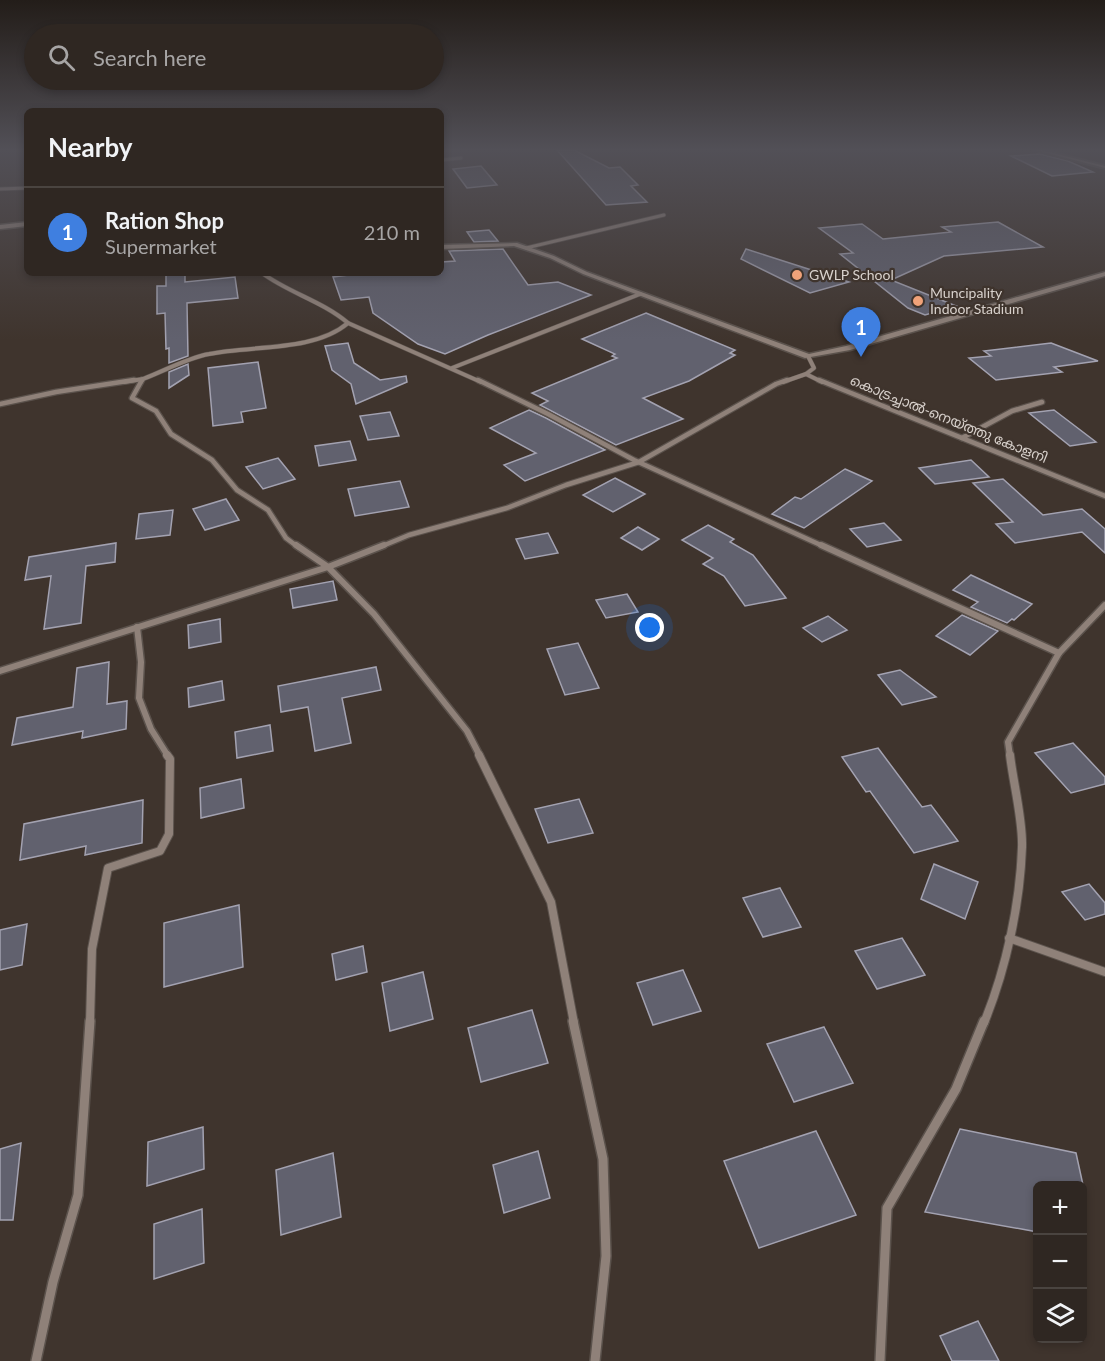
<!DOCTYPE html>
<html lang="en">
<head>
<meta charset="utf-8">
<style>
  :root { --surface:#2f2722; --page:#3b332f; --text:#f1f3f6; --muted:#a7a5a5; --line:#4a4440; --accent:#f0a279 }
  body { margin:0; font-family:Lato,"Noto Sans Malayalam",sans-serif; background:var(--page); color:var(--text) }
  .controls { position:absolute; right:18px; bottom:18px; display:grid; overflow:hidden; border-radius:9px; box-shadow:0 3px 9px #0003 }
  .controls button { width:54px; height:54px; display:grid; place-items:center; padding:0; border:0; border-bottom:2px solid var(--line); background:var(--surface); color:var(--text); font:30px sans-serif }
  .you { position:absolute; left:650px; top:628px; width:21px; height:21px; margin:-15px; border:4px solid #fff; border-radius:50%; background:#1a73e8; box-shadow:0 0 0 9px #1a73e833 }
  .badge { display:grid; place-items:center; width:39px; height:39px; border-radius:50%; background:var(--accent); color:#fff; font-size:20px; font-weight:700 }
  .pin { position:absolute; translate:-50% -50px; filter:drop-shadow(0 2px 3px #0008) }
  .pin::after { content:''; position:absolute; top:32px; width:21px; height:18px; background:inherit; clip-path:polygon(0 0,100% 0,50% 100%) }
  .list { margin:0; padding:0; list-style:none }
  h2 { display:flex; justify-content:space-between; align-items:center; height:78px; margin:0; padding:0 24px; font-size:26px }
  h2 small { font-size:20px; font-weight:400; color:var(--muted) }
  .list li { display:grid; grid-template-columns:39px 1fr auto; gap:18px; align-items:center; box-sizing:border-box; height:90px; padding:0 24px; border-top:2px solid var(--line) }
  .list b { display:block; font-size:22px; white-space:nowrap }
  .list p { margin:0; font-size:20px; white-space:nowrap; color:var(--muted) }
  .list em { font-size:20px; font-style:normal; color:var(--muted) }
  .icon { flex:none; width:33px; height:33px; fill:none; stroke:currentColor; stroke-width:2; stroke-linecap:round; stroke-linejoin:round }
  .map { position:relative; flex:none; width:1105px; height:1361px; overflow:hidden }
  .search { position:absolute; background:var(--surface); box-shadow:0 3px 9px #0003; left:24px; top:24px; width:420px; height:66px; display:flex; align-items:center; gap:15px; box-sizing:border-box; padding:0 21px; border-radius:33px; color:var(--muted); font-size:22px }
  .panel { position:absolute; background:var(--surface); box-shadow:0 3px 9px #0003; left:24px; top:108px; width:420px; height:168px; border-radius:9px }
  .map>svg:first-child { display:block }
  .building { fill:#61616e; stroke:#a3a2b1; stroke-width:1.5 }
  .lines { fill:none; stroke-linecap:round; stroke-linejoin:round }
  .minor-far5-casing { stroke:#5b524c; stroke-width:4.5 }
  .minor-far4-casing { stroke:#5b524c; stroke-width:5 }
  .minor-far3-casing { stroke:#5b524c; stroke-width:7 }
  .minor-far2-casing { stroke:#5b524c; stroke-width:9 }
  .minor-far1-casing { stroke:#5b524c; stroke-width:10 }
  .minor-casing { stroke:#5b524c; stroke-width:12 }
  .tertiary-casing { stroke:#5b524c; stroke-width:4 }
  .secondary-casing { stroke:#5b524c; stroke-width:3 }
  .minor-far5 { stroke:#8f8179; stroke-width:3 }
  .minor-far4 { stroke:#8f8179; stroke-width:4 }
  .minor-far3 { stroke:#8f8179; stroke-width:4.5 }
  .minor-far2 { stroke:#8f8179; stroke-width:6 }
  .minor-far1 { stroke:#8f8179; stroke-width:8 }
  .minor { stroke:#8f8179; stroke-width:9 }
  .tertiary { fill:#8f8179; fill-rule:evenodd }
  .secondary { fill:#8f8179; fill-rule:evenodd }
  .poi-dot { fill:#f0a279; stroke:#3f342d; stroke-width:2 }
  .labels { text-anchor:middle; stroke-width:4.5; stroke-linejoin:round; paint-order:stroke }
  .far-poi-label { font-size:14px; fill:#d8d1cc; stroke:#3f342d; text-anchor:start }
  .far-street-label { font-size:14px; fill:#d8d1cc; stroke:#3f342d }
</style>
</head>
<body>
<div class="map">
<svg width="1105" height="1361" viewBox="0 0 1105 1361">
  <rect width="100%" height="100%" fill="#3f342d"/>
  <g class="building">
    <polygon points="557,150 574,150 609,168 620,167 638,185 631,186 647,202 606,205"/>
    <polygon points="1040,154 1068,161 1093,172 1052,176 1011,156"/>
    <polygon points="481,166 497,185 467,188 453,169"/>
    <polygon points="998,222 1043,247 944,256 891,280 956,306 925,315 908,308 840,254 853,253 819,228 862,224 883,239 951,232 942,227"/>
    <polygon points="489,230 498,241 474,242 467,232"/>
    <polygon points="503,249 528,285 558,282 591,295 488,335 445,354 418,344 373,313 369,297 341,300 333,277 365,273 441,273 441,262 455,261 449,251"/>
    <polygon points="746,249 849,282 810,293 741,259"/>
    <polygon points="166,273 185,273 185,282 235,277 238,298 187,303 188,356 169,363 169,348 166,349 165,313 157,314 157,286 166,286"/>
    <polygon points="646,313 735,350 730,353 735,355 689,381 643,398 683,419 616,445 540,405 548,401 532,393 617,358 612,356 615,354 582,339"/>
    <polygon points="348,343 354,363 380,380 406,376 407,382 356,404 351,384 332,370 325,346"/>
    <polygon points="1051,343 1098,361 1054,367 1062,372 996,380 969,358 991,356 984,351"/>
    <polygon points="258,362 266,408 241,412 243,422 213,426 208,368"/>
    <polygon points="188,364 189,375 169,388 169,372"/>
    <polygon points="529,410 546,418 605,450 525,481 504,465 536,453 490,428"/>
    <polygon points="1054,410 1096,442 1070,446 1029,413"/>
    <polygon points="390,412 399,436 368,440 360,416"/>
    <polygon points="350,441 356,460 319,466 315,446"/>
    <polygon points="278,458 295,479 263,489 246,467"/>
    <polygon points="971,460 989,477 935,484 919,468"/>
    <polygon points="845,469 872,481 804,528 772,514 795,497 801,499"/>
    <polygon points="615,478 645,494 613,512 583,495"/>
    <polygon points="1003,479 1043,515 1082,509 1105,529 1105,553 1082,532 1015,543 996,524 1013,522 973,483"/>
    <polygon points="400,481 409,507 355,516 348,489"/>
    <polygon points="226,499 239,520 205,530 193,509"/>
    <polygon points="173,510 170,535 136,539 139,514"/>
    <polygon points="884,523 901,540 867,547 850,529"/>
    <polygon points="708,525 734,539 730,542 753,555 786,598 745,606 724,576 703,564 713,558 682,540"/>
    <polygon points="638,527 659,539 642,550 621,538"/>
    <polygon points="548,533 558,553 525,559 516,539"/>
    <polygon points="116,543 115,562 86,566 81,623 44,629 51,576 25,580 29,557"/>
    <polygon points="971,575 1032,604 1014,620 1012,619 1007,623 971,607 978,602 953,590"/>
    <polygon points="333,581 337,600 293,608 290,589"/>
    <polygon points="627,594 638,612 606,618 596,600"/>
    <polygon points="962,615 998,631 970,655 936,636"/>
    <polygon points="828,616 847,630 822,642 803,628"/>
    <polygon points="220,619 221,642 189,648 188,625"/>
    <polygon points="578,643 599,688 565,695 547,649"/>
    <polygon points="109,662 107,704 127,701 126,729 82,738 83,731 12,745 17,718 73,707 77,668"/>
    <polygon points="376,667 381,690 342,698 351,743 315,751 308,707 281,712 278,686"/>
    <polygon points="900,670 936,697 902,705 878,675"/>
    <polygon points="222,681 224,700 189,707 188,688"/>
    <polygon points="270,725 273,751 237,758 235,732"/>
    <polygon points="1073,743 1105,777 1105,784 1071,793 1035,753"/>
    <polygon points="878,748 922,807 931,805 958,841 914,853 870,791 866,792 842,757"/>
    <polygon points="241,779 244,808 201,818 200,788"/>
    <polygon points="579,799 593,833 548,843 535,809"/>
    <polygon points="143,800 142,843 85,855 86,846 20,860 24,824"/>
    <polygon points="934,864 978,882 965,919 921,899"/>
    <polygon points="1089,884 1105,903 1105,914 1085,920 1062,892"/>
    <polygon points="780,888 801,927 763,937 743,898"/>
    <polygon points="239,905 243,967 164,987 164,923"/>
    <polygon points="27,924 22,965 0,970 0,930"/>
    <polygon points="902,938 925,975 877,989 855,951"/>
    <polygon points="363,946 367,972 336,980 332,954"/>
    <polygon points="683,970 701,1011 653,1025 637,983"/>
    <polygon points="423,972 433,1019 390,1031 382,983"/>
    <polygon points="532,1010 548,1063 481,1082 468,1028"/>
    <polygon points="824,1027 853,1083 794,1102 767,1044"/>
    <polygon points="203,1127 204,1169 147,1186 148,1142"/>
    <polygon points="960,1129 1076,1153 1083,1185 1038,1185 1038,1232 925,1212"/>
    <polygon points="816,1131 856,1215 759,1248 724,1161"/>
    <polygon points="21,1143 13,1220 0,1220 0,1149"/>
    <polygon points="538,1151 550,1198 504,1213 493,1165"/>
    <polygon points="333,1153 341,1217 281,1235 276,1170"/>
    <polygon points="202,1209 204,1263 154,1279 154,1224"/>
    <polygon points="978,1321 999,1361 952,1361 940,1336"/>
  </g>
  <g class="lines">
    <g class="minor-far5-casing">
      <g id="minor-far5">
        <polyline points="441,160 461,158"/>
        <polyline points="0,189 27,188"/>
        <polyline points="526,248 664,215"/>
      </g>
    </g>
    <g class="minor-far4-casing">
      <g id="minor-far4">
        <polyline points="348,323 481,382"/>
        <polyline points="808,356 814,368 806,374 822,382"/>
        <polyline points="452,368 640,294"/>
        <polyline points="124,382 143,379"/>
        <path d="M141,382L143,379C164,371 187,358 209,354C252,345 314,352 348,323C322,301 289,293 262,273"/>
        <polyline points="783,382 806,374"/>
      </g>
    </g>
    <g class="minor-far3-casing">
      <g id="minor-far3">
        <polyline points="142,380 132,398 156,411 171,434 212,460 237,490 268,510 286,538 298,547"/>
        <polyline points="478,380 548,414 634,460 825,547"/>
        <polyline points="819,380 1105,496"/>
        <polyline points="0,404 56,392 134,380"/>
        <polyline points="962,438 1012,411 1042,402"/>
        <polyline points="380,547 409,535 507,508 566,485 639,462 776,384 787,380"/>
      </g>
    </g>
    <g class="minor-far2-casing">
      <g id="minor-far2">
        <polyline points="296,545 328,567 374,614 467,731 480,756"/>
        <polyline points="821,545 1059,653"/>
        <polyline points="137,627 141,662 139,698 151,729 168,756"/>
        <polyline points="0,671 328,567 384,545"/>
        <polyline points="1010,756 1008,742 1059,653 1105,605"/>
      </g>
    </g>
    <g class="minor-far1-casing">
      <g id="minor-far1">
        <polyline points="479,755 551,902 574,1023"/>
        <polyline points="1009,938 1105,972"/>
        <polyline points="90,1023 92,949 108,868 160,851 169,834 170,759 167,755"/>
        <path d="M984,1023C1006,969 1020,905 1022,847C1023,820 1013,782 1010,755"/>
      </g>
    </g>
    <g class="minor-casing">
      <g id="minor">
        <polyline points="573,1021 603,1159 606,1256 595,1361"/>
        <polyline points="36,1361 53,1282 78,1195 90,1021"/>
        <polyline points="880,1361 887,1208 956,1089 984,1021"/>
      </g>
    </g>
    <g class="tertiary-casing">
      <polygon id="tertiary" points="1035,150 1041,150 1105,166 1105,168"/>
    </g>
    <g class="secondary-casing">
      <g id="secondary">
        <polygon points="27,222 27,226 0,229 0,225"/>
        <polygon points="517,243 554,256 587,272 809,354 846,346 1105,272 1105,276 850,350 805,358 583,274 550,258 514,246 441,249 441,245"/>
      </g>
    </g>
    <use href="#minor-far5" class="minor-far5"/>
    <use href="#minor-far4" class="minor-far4"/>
    <use href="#minor-far3" class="minor-far3"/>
    <use href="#minor-far2" class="minor-far2"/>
    <use href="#minor-far1" class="minor-far1"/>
    <use href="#minor" class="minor"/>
    <use href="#tertiary" class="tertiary"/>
    <use href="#secondary" class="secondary"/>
  </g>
  <linearGradient id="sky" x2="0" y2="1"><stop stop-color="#231d19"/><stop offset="0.44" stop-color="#525057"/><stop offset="1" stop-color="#525057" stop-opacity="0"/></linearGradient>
  <rect width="1105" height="340" fill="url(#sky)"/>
  <g class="poi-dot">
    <circle cx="797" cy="275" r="6"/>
    <circle cx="918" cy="301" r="6"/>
  </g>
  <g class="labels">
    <g class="far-poi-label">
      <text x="809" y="280">GWLP School</text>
      <text x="930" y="298">Muncipality<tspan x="930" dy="16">Indoor Stadium</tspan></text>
    </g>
    <g class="far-street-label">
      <text transform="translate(949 419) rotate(22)" y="5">കൊട്രച്ചാൽ-നെയ്ത്തു കോളനി</text>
    </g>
  </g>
</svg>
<div class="controls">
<button>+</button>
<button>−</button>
<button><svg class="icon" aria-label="layers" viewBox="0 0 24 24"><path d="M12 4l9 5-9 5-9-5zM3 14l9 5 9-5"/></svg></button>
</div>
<div class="you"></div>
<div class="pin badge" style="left:861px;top:357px;background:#3f7fe0">1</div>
<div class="search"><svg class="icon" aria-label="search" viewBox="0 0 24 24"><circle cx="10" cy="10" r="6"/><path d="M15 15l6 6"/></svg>Search here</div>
<section class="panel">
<h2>Nearby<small></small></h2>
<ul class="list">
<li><span class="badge" style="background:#3f7fe0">1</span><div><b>Ration Shop</b><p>Supermarket</p></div><em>210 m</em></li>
</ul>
</section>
</div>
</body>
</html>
